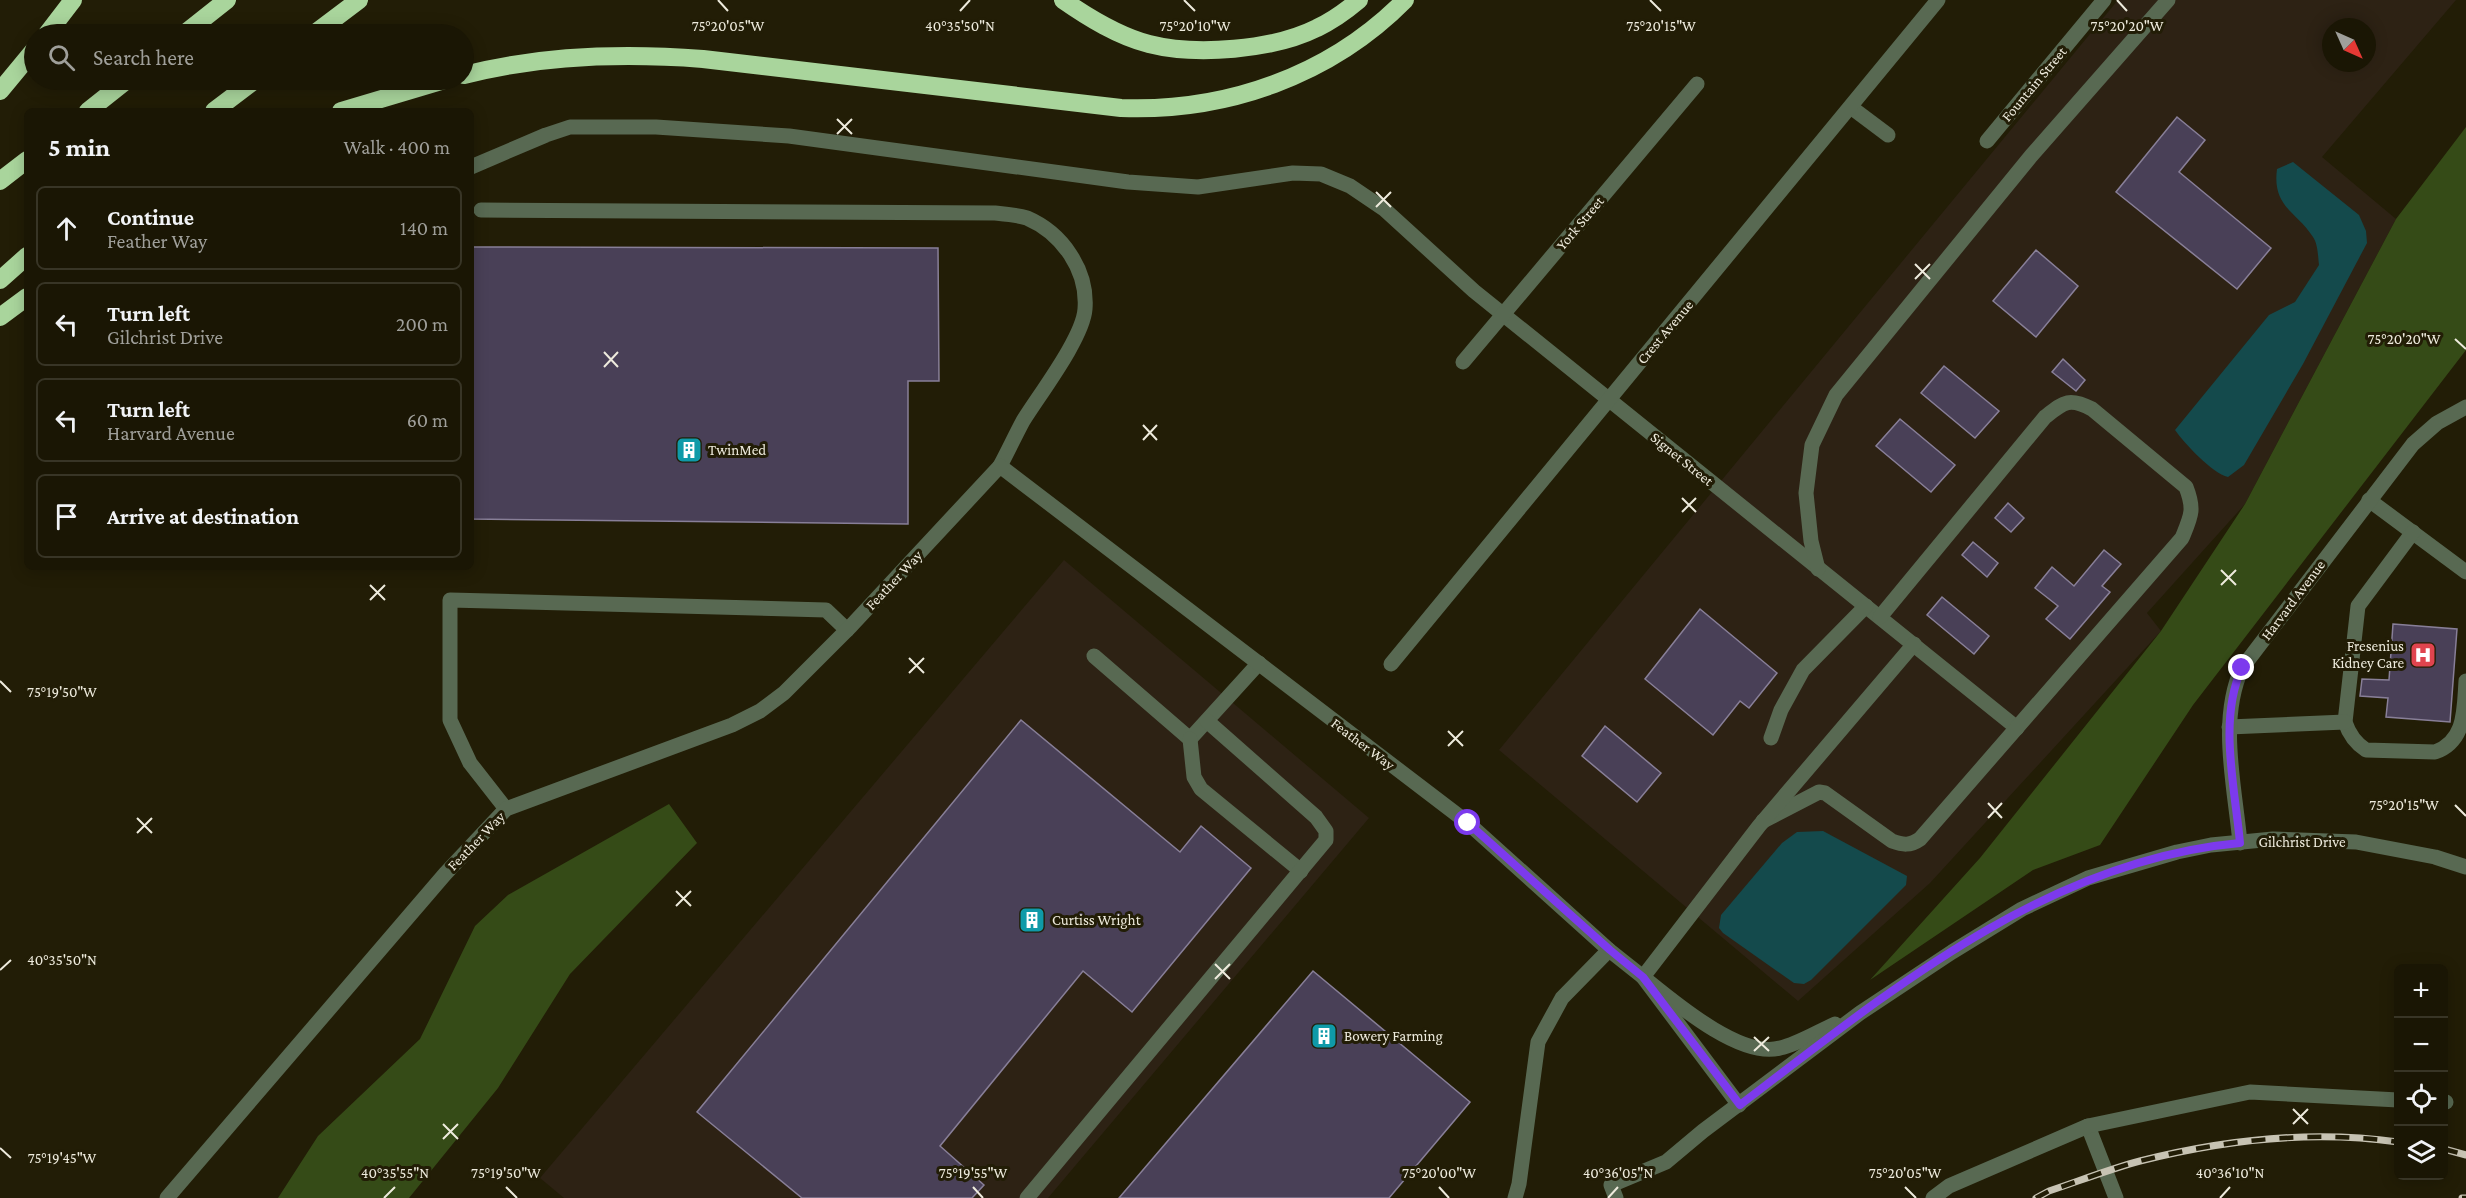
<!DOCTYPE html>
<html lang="en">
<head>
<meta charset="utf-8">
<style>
  :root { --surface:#1a1604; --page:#272313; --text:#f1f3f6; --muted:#9f9f9a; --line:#383526 }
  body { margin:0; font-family:"Crimson Pro",serif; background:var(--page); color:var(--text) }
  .controls { position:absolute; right:18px; bottom:18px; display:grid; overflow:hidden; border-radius:9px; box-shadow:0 3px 15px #0003 }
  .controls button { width:54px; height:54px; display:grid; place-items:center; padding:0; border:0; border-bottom:2px solid var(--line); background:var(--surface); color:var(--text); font:30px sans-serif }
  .compass { position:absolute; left:2322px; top:18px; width:54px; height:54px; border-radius:50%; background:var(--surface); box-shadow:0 3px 15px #0003; rotate:135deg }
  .stop { position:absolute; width:18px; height:18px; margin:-14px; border:4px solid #7c3aed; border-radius:50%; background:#fff }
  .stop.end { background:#7c3aed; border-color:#fff; box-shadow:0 2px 6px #0008 }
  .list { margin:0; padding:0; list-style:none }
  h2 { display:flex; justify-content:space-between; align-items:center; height:78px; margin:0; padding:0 24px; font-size:26px }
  h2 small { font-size:20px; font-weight:400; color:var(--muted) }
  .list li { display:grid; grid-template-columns:39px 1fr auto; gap:18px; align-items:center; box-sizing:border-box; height:84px; margin:0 12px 12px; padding:0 12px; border:2px solid var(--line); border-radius:9px }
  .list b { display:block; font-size:22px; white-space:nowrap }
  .list p { margin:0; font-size:20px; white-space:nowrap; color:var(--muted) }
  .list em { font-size:20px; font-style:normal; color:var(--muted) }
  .icon { flex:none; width:33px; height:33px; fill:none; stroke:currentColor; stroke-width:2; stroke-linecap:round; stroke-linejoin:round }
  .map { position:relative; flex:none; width:2466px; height:1198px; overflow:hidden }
  .search { position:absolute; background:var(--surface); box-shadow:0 3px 15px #0003; left:24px; top:24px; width:450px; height:66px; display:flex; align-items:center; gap:15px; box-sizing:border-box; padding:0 21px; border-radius:33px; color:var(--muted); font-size:22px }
  .panel { position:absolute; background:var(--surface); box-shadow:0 3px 15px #0003; left:24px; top:108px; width:450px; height:462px; border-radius:9px }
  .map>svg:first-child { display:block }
  .industrial { fill:#2d2214; fill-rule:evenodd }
  .green { fill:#354b17 }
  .water { fill:#144a4c }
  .building { fill:#494057; stroke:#887f98; stroke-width:1.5 }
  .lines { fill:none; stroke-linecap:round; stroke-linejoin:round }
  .minor { stroke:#586952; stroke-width:15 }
  .highway { stroke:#a9d59c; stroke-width:18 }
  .rail-casing { stroke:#c7c3b3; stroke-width:7 }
  .rail { stroke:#221d06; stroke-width:4.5; stroke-dasharray:14; stroke-linecap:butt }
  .route { stroke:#7c3aed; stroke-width:8 }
  .ticks { fill:none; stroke:#eeebdd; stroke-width:2 }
  .labels { text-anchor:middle; stroke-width:6; stroke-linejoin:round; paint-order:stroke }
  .street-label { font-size:15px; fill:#eeebdd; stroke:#221d06 }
  .poi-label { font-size:15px; fill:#eeebdd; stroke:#221d06; text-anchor:start }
  .ticks-label { font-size:15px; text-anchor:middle; fill:#eeebdd; stroke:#221d06; stroke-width:6; stroke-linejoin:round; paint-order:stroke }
</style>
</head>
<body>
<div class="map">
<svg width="2466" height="1198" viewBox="0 0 2466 1198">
  <rect width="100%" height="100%" fill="#221d06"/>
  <g class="industrial">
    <path d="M2118,0H2456L2322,157L2396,219L2245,504L2147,613L2161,631L1930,883L1798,1001L1499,750ZM2331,27H2367V63H2331Z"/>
    <polygon points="1064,560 1369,818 1048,1198 564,1198 540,1178"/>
  </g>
  <g class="green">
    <polygon points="2466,127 2466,350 2193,705 2100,845 2033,870 1870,980 1980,858 2161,631 2245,504 2396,219"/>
    <polygon points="669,804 697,843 570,974 498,1088 409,1198 278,1198 318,1136 420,1039 475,926 508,895"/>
  </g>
  <g class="water">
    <path d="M2293,162L2359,215L2366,231L2367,243L2303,364L2244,465L2228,477C2212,473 2185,444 2175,430L2269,315L2295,302L2319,265C2318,257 2318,244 2313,237C2296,211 2272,207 2277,169Z"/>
    <polygon points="1823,831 1907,876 1906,885 1811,980 1804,984 1794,983 1723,933 1719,928 1721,915 1782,843 1797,832"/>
  </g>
  <g class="building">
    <polygon points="2177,117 2205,140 2179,172 2271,248 2237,289 2116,192"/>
    <polygon points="471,247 938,248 939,381 908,381 908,524 471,519"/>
    <polygon points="2036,250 2078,286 2036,337 1993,301"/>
    <polygon points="2063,359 2085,380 2076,391 2052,372"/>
    <polygon points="1944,366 1999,411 1975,438 1921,393"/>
    <polygon points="1900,419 1955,465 1931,492 1876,446"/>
    <polygon points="2008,503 2024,518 2011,532 1995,518"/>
    <polygon points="1973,542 1998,563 1987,577 1962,555"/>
    <polygon points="2104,550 2121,564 2102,586 2110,592 2070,639 2046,619 2058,606 2035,588 2052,567 2074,586"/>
    <polygon points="1942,597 1989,636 1974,654 1927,615"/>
    <polygon points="1700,609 1777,673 1749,708 1740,701 1713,735 1645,679"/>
    <polygon points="2393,624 2457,629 2450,722 2386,717 2388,698 2360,696 2362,679 2389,680"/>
    <polygon points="1021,720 1180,852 1201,826 1251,868 1132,1012 1083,971 940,1146 984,1185 972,1198 802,1198 697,1112"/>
    <polygon points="1605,726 1661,773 1637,802 1582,756"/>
    <polygon points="1313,971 1470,1102 1389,1198 1119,1198"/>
  </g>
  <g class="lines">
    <g class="minor">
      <polyline points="1852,108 1888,135"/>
      <polyline points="1987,141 2104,0"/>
      <polyline points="471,167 546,135 570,127 656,127 789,136 1128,182 1198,187 1293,173 1321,174 1350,186 1384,209 1474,291 2017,728"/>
      <path d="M481,210L995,213C1005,214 1017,215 1027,218C1062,233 1088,270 1085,309C1083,338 1039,395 1023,421C1015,436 1008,451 1000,466"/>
      <polyline points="1463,362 1697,84"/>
      <polyline points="2369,500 2466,572"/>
      <path d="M2413,532L2358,606L2345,722C2349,734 2355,743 2366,750L2435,752C2466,741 2464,709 2466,681"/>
      <polyline points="1818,569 1811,541 1806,493 1812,445 1836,395 2031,156 2168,0"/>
      <polyline points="1094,656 1190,739 1259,663"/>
      <polyline points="1391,664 1938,0"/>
      <polyline points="2229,727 2345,722"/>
      <polyline points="1771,738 1781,710 1803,670 1866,606"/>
      <polyline points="1190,739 1194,777 1201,789 1301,871"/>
      <polyline points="506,809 470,763 450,720 450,600 826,610 847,630"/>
      <path d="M1763,821L1819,792L1825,793L1892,841C1903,845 1910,846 1920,839L2182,538C2191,516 2195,510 2186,487L2092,409C2069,397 2064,402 2045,417L1880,617"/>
      <path d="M2240,843C2235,787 2218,720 2242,668L2413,444L2437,423L2466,407"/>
      <path d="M1835,1024C1817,1032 1798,1044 1780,1048C1740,1059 1673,1001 1643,977L1759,826L1914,644"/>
      <polyline points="2444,1102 2446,1102"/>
      <polyline points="2088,1126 2116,1198"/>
      <polyline points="167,1198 445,874 506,809 732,725 760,711 784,693 851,626 1000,466 1468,823 1609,950 1643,977 1739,1105"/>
      <polyline points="1027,1198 1326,840 1326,831 1316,817 1207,721"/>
      <polyline points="1515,1198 1519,1184 1538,1042 1562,998 1609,950"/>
      <polyline points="1616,1198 1611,1185 1666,1162 1703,1131 1860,1013 1952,952 2022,909 2088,878 2177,852 2211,845 2273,839 2356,842 2435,857 2466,867"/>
      <polyline points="1933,1198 1949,1186 2088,1126 2250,1092 2398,1100"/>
    </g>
    <g class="highway">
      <path d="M1063,0C1089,18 1118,36 1149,44C1196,56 1273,50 1317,28C1332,21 1346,11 1359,0"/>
      <polyline points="47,34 73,0"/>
      <polyline points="184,34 227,0"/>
      <polyline points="314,34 359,0"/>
      <path d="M464,75C541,55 623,53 703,59L1121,108C1226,112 1330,76 1405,0"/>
      <polyline points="0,91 34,50"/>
      <polyline points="88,111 127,80"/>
      <polyline points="214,111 255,80"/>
      <polyline points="341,111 445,80"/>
      <polyline points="0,181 27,160"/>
      <polyline points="0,280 27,256"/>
      <polyline points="0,317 27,297"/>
    </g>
    <g class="rail-casing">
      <g id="rail">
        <polyline points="2444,1149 2466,1155"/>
        <path d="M2036,1198L2049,1191C2079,1181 2110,1169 2140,1161C2223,1140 2313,1130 2398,1142"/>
        <polyline points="2462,1198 2466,1198"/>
      </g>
    </g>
    <use href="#rail" class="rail"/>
  </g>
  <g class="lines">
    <path class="route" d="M1468,823L1610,950L1643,977L1740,1105C1888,992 2047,860 2240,843C2235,788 2218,719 2242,668"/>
  </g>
  <path class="ticks" d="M718,0L728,11M1184,0L1195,11M1650,0L1661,11M2117,0L2127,11M960,11L970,0M837,119L852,134M837,134L852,119M1376,192L1391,207M1376,207L1391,192M1915,264L1930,279M1915,279L1930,264M2455,339L2466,349M604,352L618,367M604,367L618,352M1143,425L1157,440M1143,440L1157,425M1682,498L1696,512M1682,512L1696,498M2221,570L2236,585M370,585L385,600M2221,585L2236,570M370,600L385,585M909,658L924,673M909,673L924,658M0,681L11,692M1448,731L1463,746M1448,746L1463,731M1988,803L2002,818M2455,805L2466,816M137,818L152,833M1988,818L2002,803M137,833L152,818M676,891L691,906M676,906L691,891M1215,964L1230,979M0,970L11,960M1215,979L1230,964M1754,1037L1769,1051M1754,1051L1769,1037M2293,1109L2308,1124M443,1124L458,1139M2293,1124L2308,1109M443,1139L458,1124M0,1148L11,1158M506,1187L517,1198M973,1187L983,1198M1439,1187L1449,1198M1905,1187L1916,1198M384,1198L395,1187M1608,1198L1618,1187M2220,1198L2230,1187"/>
  <defs>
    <g id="building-square" transform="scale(1.35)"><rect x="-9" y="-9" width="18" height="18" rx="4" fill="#0f9aa8" stroke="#221d06"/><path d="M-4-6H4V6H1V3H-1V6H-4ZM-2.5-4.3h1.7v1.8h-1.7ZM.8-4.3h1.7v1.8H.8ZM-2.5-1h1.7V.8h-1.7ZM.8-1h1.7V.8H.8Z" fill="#fff"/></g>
    <g id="hospital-square" transform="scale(1.35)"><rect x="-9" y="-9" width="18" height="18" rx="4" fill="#e0444e" stroke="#221d06"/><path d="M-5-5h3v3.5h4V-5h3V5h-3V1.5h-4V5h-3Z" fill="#fff"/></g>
  </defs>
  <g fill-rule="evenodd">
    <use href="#building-square" x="689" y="450"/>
    <use href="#hospital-square" x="2423" y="655"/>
    <use href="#building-square" x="1032" y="920"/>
    <use href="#building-square" x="1324" y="1036"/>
  </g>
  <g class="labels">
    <g class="street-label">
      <text transform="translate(2034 84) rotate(-50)" y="5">Fountain Street</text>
      <text transform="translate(1580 223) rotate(-50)" y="5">York Street</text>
      <text transform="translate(1665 332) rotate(-50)" y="5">Crest Avenue</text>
      <text transform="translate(1682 459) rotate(39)" y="5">Signet Street</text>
      <text transform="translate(894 580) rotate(-47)" y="5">Feather Way</text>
      <text transform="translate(2293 600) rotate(-53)" y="5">Harvard Avenue</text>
      <text transform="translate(1363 744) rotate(37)" y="5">Feather Way</text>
      <text transform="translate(476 841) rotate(-46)" y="5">Feather Way</text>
      <text x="2302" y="847">Gilchrist Drive</text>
    </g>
    <g class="poi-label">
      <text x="708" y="455">TwinMed</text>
      <text x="2404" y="651" text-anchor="end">Fresenius<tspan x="2404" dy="17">Kidney Care</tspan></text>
      <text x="1052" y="925">Curtiss Wright</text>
      <text x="1344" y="1041">Bowery Farming</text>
    </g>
  </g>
  <g class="ticks-label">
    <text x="728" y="31">75°20'05"W</text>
    <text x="960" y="31">40°35'50"N</text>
    <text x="1195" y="31">75°20'10"W</text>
    <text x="1661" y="31">75°20'15"W</text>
    <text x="2127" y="31">75°20'20"W</text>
    <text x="2404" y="344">75°20'20"W</text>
    <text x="62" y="697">75°19'50"W</text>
    <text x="2404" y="810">75°20'15"W</text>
    <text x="62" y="965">40°35'50"N</text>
    <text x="62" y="1163">75°19'45"W</text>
    <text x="395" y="1178">40°35'55"N</text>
    <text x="506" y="1178">75°19'50"W</text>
    <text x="973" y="1178">75°19'55"W</text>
    <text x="1439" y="1178">75°20'00"W</text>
    <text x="1618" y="1178">40°36'05"N</text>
    <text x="1905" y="1178">75°20'05"W</text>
    <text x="2230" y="1178">40°36'10"N</text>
  </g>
</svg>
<div class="controls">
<button>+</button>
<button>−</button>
<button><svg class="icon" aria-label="locate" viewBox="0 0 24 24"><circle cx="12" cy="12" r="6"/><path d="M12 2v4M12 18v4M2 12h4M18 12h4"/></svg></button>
<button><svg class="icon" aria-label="layers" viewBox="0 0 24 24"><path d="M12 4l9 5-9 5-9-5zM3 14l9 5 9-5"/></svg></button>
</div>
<svg class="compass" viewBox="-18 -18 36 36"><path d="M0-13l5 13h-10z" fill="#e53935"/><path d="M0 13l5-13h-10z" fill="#9f9f9a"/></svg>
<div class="stop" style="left:1468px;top:823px"></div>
<div class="stop end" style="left:2242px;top:668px"></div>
<div class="search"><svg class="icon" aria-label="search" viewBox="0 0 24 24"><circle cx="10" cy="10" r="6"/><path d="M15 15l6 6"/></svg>Search here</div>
<section class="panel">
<h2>5 min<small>Walk · 400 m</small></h2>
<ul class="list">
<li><svg class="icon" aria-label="ahead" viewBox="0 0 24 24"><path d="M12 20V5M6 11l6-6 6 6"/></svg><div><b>Continue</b><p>Feather Way</p></div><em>140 m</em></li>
<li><svg class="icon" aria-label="left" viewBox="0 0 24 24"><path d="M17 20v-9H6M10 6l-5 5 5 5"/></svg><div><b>Turn left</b><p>Gilchrist Drive</p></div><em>200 m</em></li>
<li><svg class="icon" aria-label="left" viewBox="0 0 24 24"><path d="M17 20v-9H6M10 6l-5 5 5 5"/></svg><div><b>Turn left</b><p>Harvard Avenue</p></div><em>60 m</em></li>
<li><svg class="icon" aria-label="arrive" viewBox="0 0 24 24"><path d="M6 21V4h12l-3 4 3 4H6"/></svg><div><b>Arrive at destination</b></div></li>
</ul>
</section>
</div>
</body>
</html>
